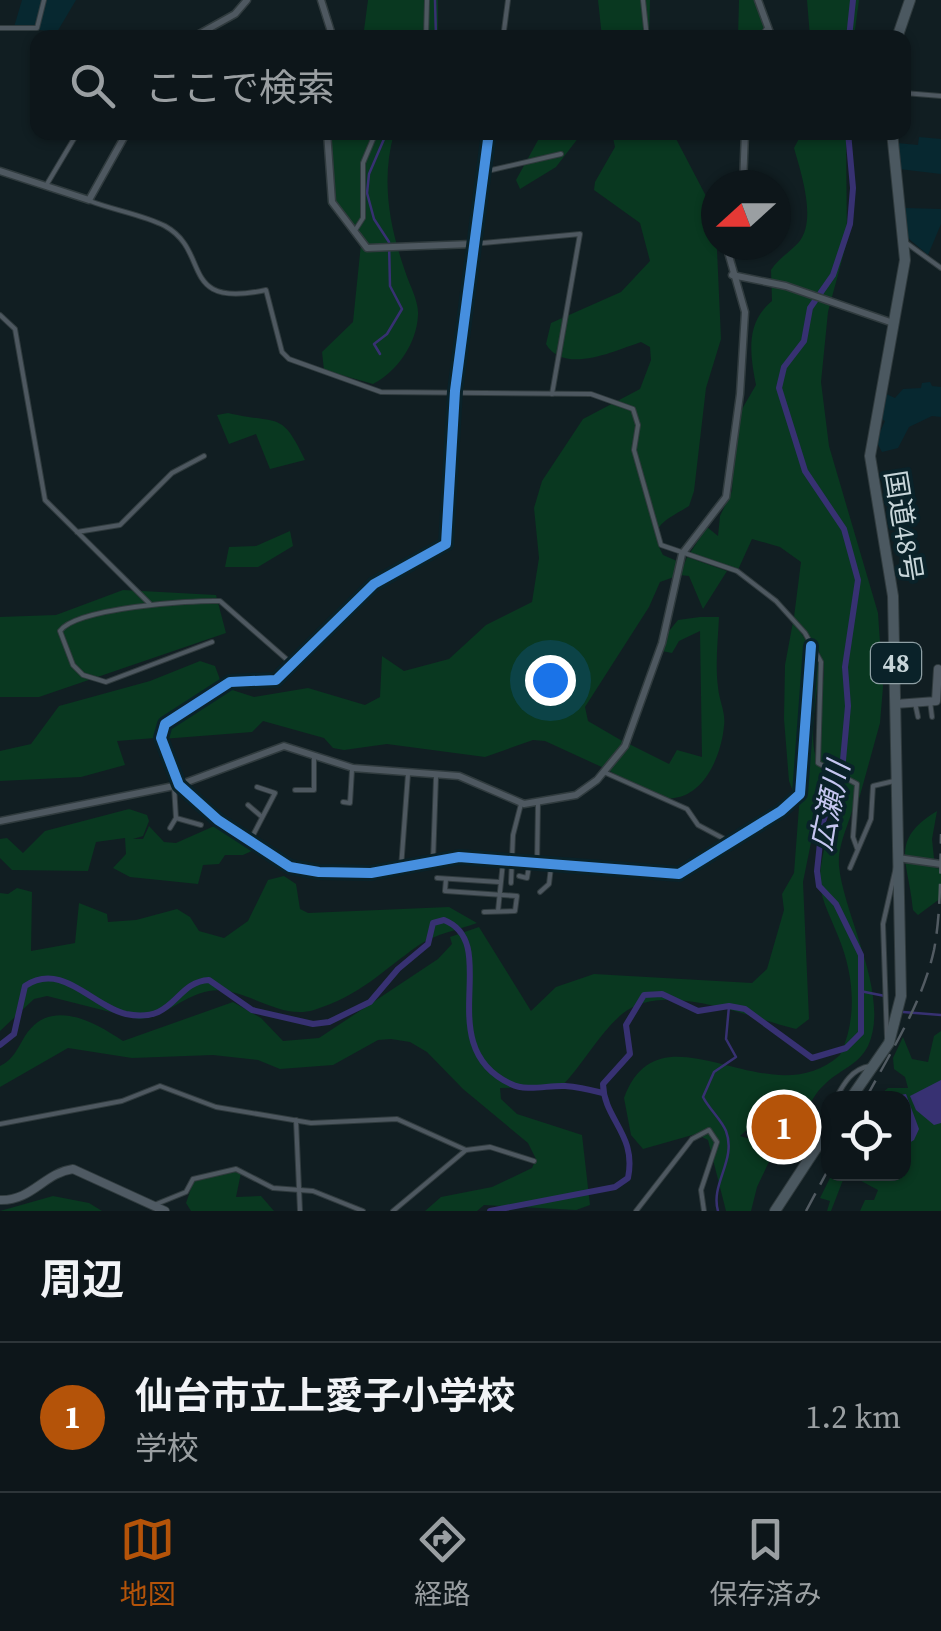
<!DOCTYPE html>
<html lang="ja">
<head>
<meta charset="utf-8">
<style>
  :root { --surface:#0d161a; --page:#1b2327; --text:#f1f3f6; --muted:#9a9fa2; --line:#2d3539; --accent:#b45309 }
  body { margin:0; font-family:"Source Serif 4","Noto Sans JP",serif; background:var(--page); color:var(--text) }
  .controls { position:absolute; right:30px; bottom:30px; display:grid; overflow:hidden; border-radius:20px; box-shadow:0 2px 8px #0004 }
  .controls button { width:90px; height:90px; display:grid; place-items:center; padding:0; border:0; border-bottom:2px solid var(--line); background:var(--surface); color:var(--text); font:50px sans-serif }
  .compass { position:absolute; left:701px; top:170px; width:90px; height:90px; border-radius:50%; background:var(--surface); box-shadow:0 2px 8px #0004; rotate:249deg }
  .you { position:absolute; left:550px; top:680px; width:35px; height:35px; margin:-25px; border:8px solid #fff; border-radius:50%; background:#1a73e8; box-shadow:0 0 0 15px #1a73e833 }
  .badge { display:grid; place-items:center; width:65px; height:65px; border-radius:50%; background:var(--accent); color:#fff; font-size:32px; font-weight:700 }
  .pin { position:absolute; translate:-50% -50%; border:5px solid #fff; box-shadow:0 2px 10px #0006 }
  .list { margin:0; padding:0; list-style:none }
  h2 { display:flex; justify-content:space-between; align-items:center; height:130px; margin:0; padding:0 40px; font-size:42px }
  h2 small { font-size:32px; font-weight:400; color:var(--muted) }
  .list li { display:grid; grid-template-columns:65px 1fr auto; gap:30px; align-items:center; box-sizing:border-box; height:150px; padding:0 40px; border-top:2px solid var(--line) }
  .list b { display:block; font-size:38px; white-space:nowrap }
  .list p { margin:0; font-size:32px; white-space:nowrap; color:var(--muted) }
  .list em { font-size:32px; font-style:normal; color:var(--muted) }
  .icon { flex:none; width:55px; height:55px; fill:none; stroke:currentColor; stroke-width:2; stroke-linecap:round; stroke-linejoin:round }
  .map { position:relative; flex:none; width:941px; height:1211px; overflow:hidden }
  .search { position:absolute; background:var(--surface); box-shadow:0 2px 8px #0004; left:30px; right:30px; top:30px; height:110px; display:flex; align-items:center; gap:25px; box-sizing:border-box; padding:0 35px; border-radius:20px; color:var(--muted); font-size:38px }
  .sheet { height:280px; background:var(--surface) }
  nav { display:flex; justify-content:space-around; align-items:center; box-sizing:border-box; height:140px; border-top:2px solid var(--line); background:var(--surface); font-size:28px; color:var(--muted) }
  nav a { display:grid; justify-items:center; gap:5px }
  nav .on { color:var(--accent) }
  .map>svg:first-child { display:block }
  .built { fill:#072830 }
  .green { fill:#093820 }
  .water { fill:#373172 }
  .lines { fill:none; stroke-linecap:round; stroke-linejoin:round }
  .stream { stroke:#373172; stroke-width:2.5 }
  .river { stroke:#373172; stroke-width:6 }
  .minor-casing { stroke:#303b3e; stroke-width:6 }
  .tertiary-casing { stroke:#303b3e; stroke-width:9 }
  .secondary-casing { stroke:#303b3e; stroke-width:10 }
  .trunk-casing { stroke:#303b3e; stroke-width:12 }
  .minor { stroke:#4e5860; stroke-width:4 }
  .tertiary { stroke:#4e5860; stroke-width:6 }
  .secondary { stroke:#4f5a63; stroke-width:8 }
  .trunk { stroke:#4b5860; stroke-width:10 }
  .rail { stroke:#525b62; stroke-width:2.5; stroke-dasharray:20 10; stroke-linecap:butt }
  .cycleway-casing { stroke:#0a2229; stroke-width:16 }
  .cycleway { stroke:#468fdf; stroke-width:10 }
  .labels { text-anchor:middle; stroke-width:8; stroke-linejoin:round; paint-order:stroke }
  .shield { fill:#0a2229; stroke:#8fa0a5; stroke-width:2.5 }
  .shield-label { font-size:25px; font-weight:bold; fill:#c8d6da }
  .street-label { font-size:28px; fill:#c8d6da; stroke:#0a2229 }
  .water-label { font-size:30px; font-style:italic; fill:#c5c6f0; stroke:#0a2229 }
</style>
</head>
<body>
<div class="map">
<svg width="941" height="1211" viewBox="0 0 941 1211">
  <rect width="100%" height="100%" fill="#111e22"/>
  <g class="built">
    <polygon points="22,0 76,0 57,32 14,27"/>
    <polygon points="919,137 941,139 941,174 899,169 897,143 918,145"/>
    <polygon points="905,208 941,209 941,224 928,255 908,238"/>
    <polygon points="930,382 932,386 941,387 941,417 932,416 909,427 898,448 882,452 876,441 885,421 877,416 882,392 895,398 903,389 921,388 922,383"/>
    <polygon points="763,1096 823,1119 805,1156 746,1134"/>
  </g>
  <g class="green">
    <polygon points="368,0 438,0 438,37 363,38"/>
    <polygon points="598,0 650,0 649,37 602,37"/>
    <polygon points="739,0 758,0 768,37 738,38"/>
    <polygon points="807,0 859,0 854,37 810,37"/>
    <path d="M324,133H394C381,180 389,225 405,271C409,284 419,301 418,315C417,343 397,372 373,384L324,370L322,352L353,322L361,244L328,204Z"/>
    <polygon points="542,133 582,133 556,167 520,189 516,180"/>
    <path d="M612,133H673L707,198L717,250L721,339L706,388L694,491L689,506C667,520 646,525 663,555L677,561L674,577L660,582L649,607L585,707L588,721L624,742L606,769L545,741L533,740L485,757L387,744L344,750L333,748L324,738L263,721L252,732L162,739L168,723L226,688L254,697L308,688L365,705L380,697L382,656L404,671L449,659L486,625L532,602L539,558L534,508L542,481L583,419L640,389L651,360L650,347L641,342C614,351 564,375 546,344L551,323L621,292L650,261L640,223L594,190L595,182L615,147Z"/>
    <path d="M802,133H846L847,241L828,312L821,382L829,446L878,613L883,687L880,723L859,799L857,781C848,779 834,777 827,772C805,758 824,692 824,672C824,650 807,633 794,617L801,562L780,547L752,539L737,572L690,553L707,527L718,536L720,516L732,491L735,421L756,385C750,355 745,323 772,301L771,270C779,258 790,252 799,242C817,220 801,173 794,148Z"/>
    <path d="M228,413C278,425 281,409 305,460L270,469L256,434L229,444L217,415Z"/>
    <polygon points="290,531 293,546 258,567 225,567 229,547 256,546"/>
    <polygon points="687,557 727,571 703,609 689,576 680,575"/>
    <polygon points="123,590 216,595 226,633 39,697 0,697 0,617 56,615"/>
    <path d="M700,617H719C718,640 715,664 718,687C719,701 726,712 724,726C721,759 700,807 658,797C641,793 625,780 610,771L629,744L669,764L677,750L702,757L700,631L679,641L672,653L662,651L665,636L678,620Z"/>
    <path d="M793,622L819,658C821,688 801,751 825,773L803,882L809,1019L796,1029C750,1018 664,979 622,1014C599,1034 583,1064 562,1086L500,1088L501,1099L517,1114L582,1135L590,1205L576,1210L484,1205L477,1211H425L441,1197L492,1187L532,1168L536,1159L528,1143L463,1089L427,1052L410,1042L391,1039L378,1040L333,1065L280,1069L258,1060L213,1055L132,1058L68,1048L0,1087V1066C14,1059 17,1049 25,1036C50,997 93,1021 123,1041L233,1002L261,1018L283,1041L319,1038L438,959L452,944L450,937L479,927L531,1011L556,987L594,974L752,983L767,969L784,910L782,894L794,873L799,807L789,781L784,719L785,665Z"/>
    <path d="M200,661L215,666L222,685C201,700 161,711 155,738L117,741L125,765L81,777L0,781V751L31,744L59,706L150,681Z"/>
    <path d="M845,781L856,785C857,814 837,838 839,866C844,917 891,996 868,1046C858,1066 838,1070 823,1086C816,1092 811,1103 805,1111L796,1108L797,1101L762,1096L749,1128L740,1136L776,1147L757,1187L751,1211H726L708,1140L696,1134L643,1149L631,1135L624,1098C661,998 768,1120 840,1055C858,1018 854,974 838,936C832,920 822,902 820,885C818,860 836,804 845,781Z"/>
    <polygon points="129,809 147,815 149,821 143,836 133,839 143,839 149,826 164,842 176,843 221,823 258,848 243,855 225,855 219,864 203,865 198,884 130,877 113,868 126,854 125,838 96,842 88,871 12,870 0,858 0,839 7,838 23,853 45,831"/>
    <path d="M937,811L932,839L935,868L941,869V898L918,915L913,910C909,861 888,841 937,811Z"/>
    <path d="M284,876L296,884L300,909L308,913L449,907L477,923C458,930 435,934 419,945C382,971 361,995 314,1010C278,1021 244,985 209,991C182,996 165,1018 138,1019L47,996L34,999L0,1031V893L8,894L17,888L32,892L31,951L75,943L79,903L107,914L108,922L136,920L177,909L190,917L199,931L224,938L248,921L268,880Z"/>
    <polygon points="941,1031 941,1211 860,1211 865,1200 874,1200 878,1190 852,1176 843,1180 831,1211 827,1211 830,1201 820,1198 832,1174 904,1174 904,1098 876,1098 888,1088 908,1088 905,1077 894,1069 893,1058 903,1037 912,1059 928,1062 934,1036"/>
    <polygon points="784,1109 809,1121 801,1142 769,1134"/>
    <polygon points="229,1171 241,1173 236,1197 261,1196 274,1211 191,1211 186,1203 194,1180"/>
    <polygon points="53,1196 89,1203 102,1211 0,1211"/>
  </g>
  <g class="water">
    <polygon points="941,1080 941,1123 934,1125 916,1110 910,1096"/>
    <polygon points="906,1094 919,1129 914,1140 904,1146 904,1098 879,1098"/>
  </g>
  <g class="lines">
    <g class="stream">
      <polyline points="435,0 436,38"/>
      <polyline points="380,354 374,344 387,334 402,309 390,286 389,242 374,219 367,193 369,174 387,132"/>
      <polyline points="860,991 885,996"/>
      <polyline points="903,1012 941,1015"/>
      <path d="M718,1211C710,1184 737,1160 726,1131C721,1119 709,1109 703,1097L714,1072L736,1057L726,1039L729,1006"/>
    </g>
    <g class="river">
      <polyline points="849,38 853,0"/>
      <path d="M0,1045L14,1034L25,986C62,961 92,1006 126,1014C176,1024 174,982 209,980L252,1010L313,1024L329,1022L370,1002L398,969L428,944L433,923L444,920C504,944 429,1046 511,1084C527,1092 548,1085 565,1086C578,1087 591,1090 603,1093"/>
      <path d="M490,1211L615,1187L628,1178C637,1134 604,1120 603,1084L630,1054L626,1025L644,995L662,994L698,1011L729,1006L745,1009L812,1058L846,1048L861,1033V955L836,904L819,886L817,871L822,824L842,771L848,706L845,667L858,580L844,529L805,471L779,388L784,367L804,341L810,308L833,275L850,224L853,188L848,132"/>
    </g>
    <g class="minor-casing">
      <g id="minor">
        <polyline points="643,0 647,38"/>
        <polyline points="0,28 37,28 44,0"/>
        <polyline points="426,38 427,0"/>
        <polyline points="503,38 508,0"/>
        <polyline points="759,38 768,27"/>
        <polyline points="904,93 941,96"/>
        <polyline points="489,132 472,244 580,234 552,394"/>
        <polyline points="483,172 561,154"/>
        <polyline points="47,184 78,132"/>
        <path d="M90,201C113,210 144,215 165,226C212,252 177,309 266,290L282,352L289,359L381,392L591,394L633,409L638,425L634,450L661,545L737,571L776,601L805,633L821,662L818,763L857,784L853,837L857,848"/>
        <polyline points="354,232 363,218 363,163 376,132"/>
        <polyline points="905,242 941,268"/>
        <polyline points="0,315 15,329 45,500 150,604"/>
        <polyline points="77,532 120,525 172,473 204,456"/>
        <path d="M212,642L106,682L83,675L73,665L60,631C76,608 190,600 220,601L292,664"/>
        <polyline points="930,701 932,717"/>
        <polyline points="915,703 918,717"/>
        <polyline points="606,773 687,809 698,825 730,842"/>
        <polyline points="179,785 218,820 290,867 371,873 459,857 679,874 781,811 800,794 811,646"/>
        <polyline points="295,790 314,790 314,756"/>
        <polyline points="343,802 350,803 352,770"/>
        <polyline points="248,805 262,817"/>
        <polyline points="176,818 201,825"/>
        <polyline points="170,828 176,818 174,786"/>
        <polyline points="250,841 275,793 257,787"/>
        <polyline points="433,862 436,777"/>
        <polyline points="537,865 538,802"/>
        <polyline points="401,868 408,774"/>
        <polyline points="850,868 871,819 873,786 894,781"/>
        <polyline points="519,876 527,878 529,866"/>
        <polyline points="437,878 499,882"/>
        <polyline points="446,879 445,891 517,896 515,911 484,912"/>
        <polyline points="511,883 513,835 521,804"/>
        <polyline points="540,892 549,884 551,867"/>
        <polyline points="498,911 503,862"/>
        <polyline points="887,1038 883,924 896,867"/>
        <path d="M836,1098C844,1083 852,1069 870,1066"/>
        <polyline points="296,1120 300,1211"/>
        <polyline points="0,1124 122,1101 160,1086 216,1107 311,1123 397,1119 466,1150"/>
        <polyline points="813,1145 828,1114"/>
        <polyline points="154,1205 186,1192 193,1179 236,1169 273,1188 313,1191 363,1211"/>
        <polyline points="393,1211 466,1150 490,1147 534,1161"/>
        <polyline points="636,1211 692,1139 709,1130 717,1142 701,1190 704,1211"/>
      </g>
    </g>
    <g class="tertiary-casing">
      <g id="tertiary">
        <polyline points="321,0 333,38"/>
        <polyline points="758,0 772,38"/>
        <polyline points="192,38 235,14 247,0"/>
        <polyline points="0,171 89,200 127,132"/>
        <polyline points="743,185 745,132"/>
        <polyline points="732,275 786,286 893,323"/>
        <polyline points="179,785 161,738 165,724 230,682 276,680 374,584 446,544 455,391 472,244 367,248 332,202 327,132"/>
        <polyline points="0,821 179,785 284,746 353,768 459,776 524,804 576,795 597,780 625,746 662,643 682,554 726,497 740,394 745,312 726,245"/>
        <polyline points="898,858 941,864"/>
      </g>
    </g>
    <g class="secondary-casing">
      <g id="secondary">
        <polyline points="896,704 936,701 938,669"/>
        <path d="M0,1200C32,1201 44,1173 73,1169L165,1211"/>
      </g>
    </g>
    <g class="trunk-casing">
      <g id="trunk">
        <polyline points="897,38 910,0"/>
        <polyline points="851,1098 889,1043 901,996 893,596 870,456 905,260 892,132"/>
        <polyline points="775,1211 828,1130"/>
      </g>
    </g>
    <use href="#minor" class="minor"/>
    <use href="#tertiary" class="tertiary"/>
    <use href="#secondary" class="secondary"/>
    <use href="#trunk" class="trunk"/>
    <g class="rail">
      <path d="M866,1098C891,1051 922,1004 934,950C941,913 940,872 941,834"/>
      <polyline points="806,1211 828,1170"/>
    </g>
    <g class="cycleway-casing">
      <polyline id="cycleway" points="489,132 455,391 446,544 374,584 276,680 230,682 165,724 161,738 179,785 218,820 290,867 319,872 371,873 459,857 679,874 781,811 800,794 811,646"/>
    </g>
    <use href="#cycleway" class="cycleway"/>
  </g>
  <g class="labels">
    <rect class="shield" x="871" y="643" width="50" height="40" rx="8"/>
    <g class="shield-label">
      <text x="896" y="672">48</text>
    </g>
    <g class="street-label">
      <text transform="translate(904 526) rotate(81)" y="10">国道48号</text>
    </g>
    <g class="water-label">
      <text transform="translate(830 806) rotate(-78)" y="10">広瀬川</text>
    </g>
  </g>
</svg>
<div class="controls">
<button><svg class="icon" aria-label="locate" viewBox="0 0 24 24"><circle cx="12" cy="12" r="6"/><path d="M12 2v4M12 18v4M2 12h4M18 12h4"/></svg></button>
</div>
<svg class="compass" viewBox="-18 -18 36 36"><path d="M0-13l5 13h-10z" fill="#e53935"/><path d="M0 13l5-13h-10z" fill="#9a9fa2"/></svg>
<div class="you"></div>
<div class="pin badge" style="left:784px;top:1127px">1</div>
<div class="search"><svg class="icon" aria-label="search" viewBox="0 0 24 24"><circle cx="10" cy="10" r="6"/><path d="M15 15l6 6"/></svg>ここで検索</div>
</div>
<section class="sheet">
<h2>周辺<small></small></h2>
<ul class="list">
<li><span class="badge">1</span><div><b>仙台市立上愛子小学校</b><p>学校</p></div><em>1.2 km</em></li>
</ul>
</section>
<nav>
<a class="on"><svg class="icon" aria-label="map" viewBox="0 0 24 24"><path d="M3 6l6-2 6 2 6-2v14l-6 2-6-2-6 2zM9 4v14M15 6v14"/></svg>地図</a>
<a><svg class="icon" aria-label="directions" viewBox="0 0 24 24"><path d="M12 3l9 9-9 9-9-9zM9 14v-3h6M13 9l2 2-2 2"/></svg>経路</a>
<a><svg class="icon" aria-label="saved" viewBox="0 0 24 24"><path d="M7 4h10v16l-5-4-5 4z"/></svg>保存済み</a>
</nav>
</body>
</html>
